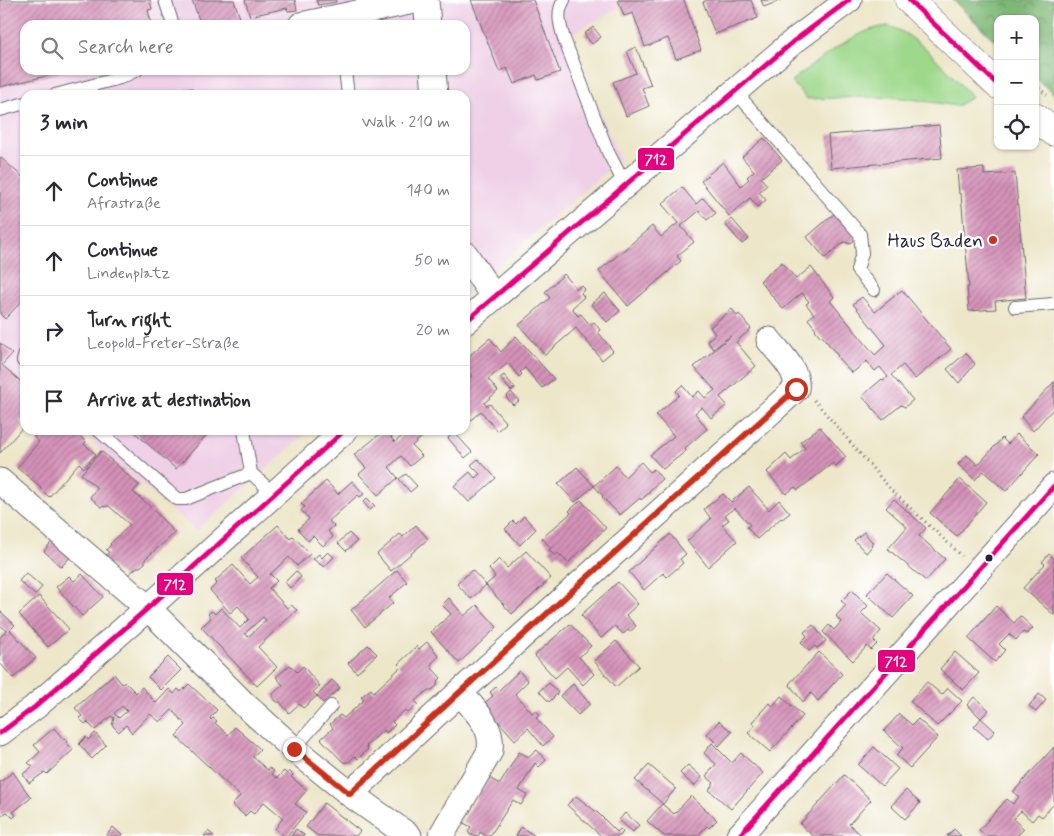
<!DOCTYPE html>
<html lang="en">
<head>
<meta charset="utf-8">
<style>
  :root { --surface:#fff; --page:#f7f7f7; --text:#2b2b33; --muted:#7c7c81; --line:#e1e1e2 }
  body { margin:0; font-family:Mynerve,sans-serif; background:var(--page); color:var(--text) }
  .controls { position:absolute; right:15px; top:15px; display:grid; overflow:hidden; border-radius:10px; box-shadow:0 1px 4px #0004 }
  .controls button { width:45px; height:45px; display:grid; place-items:center; padding:0; border:0; border-bottom:1px solid var(--line); background:var(--surface); color:var(--text); font:25px sans-serif }
  .stop { position:absolute; width:15px; height:15px; margin:-11px; border:4px solid #c8321e; border-radius:50%; background:#fff }
  .stop.end { background:#c8321e; border-color:#fff; box-shadow:0 1px 5px #0008 }
  .list { margin:0; padding:0; list-style:none }
  h2 { display:flex; justify-content:space-between; align-items:center; height:65px; margin:0; padding:0 20px; font-size:21px }
  h2 small { font-size:16px; font-weight:400; color:var(--muted) }
  .list li { display:grid; grid-template-columns:32px 1fr auto; gap:15px; align-items:center; box-sizing:border-box; height:70px; padding:0 20px; border-top:1px solid var(--line) }
  .list b { display:block; font-size:19px; white-space:nowrap }
  .list p { margin:0; font-size:16px; white-space:nowrap; color:var(--muted) }
  .list em { font-size:16px; font-style:normal; color:var(--muted) }
  .icon { flex:none; width:28px; height:28px; fill:none; stroke:currentColor; stroke-width:2; stroke-linecap:round; stroke-linejoin:round }
  .map { position:relative; flex:none; width:1054px; height:836px; overflow:hidden }
  .search { position:absolute; background:var(--surface); box-shadow:0 1px 4px #0004; left:20px; top:20px; width:450px; height:55px; display:flex; align-items:center; gap:12px; box-sizing:border-box; padding:0 18px; border-radius:15px; color:var(--muted); font-size:19px }
  .panel { position:absolute; background:var(--surface); box-shadow:0 1px 4px #0004; left:20px; top:90px; width:450px; height:345px; border-radius:15px }
  .map>svg:first-child { display:block }
  .built { fill:#efd0e7; fill-rule:evenodd }
  .green { fill:#9ed88b; stroke:#607d63 }
  .forest { fill:url(#forest-crowns); stroke:#506d59 }
  .building { fill:url(#building-hatch); fill-rule:evenodd }
  .lines { fill:none; stroke-linecap:round; stroke-linejoin:round }
  .service-casing { stroke:#69676d; stroke-width:14 }
  .minor-casing { stroke:#69676d; stroke-width:27 }
  .tertiary-casing { stroke:#69676d; stroke-width:29 }
  .path { stroke:#69676d; stroke-width:3; stroke-dasharray:1 4; stroke-linecap:butt }
  .service { stroke:#fff; stroke-width:12 }
  .minor { stroke:#fff; stroke-width:25 }
  .tertiary { stroke:#fff; stroke-width:28 }
  .bus-1-casing { stroke:#fff; stroke-width:9 }
  .bus-1 { stroke:#e5007d; stroke-width:5 }
  .route { stroke:#c8321e; stroke-width:6 }
  .poi-dot { fill:#c8321e; stroke:#fff; stroke-width:2 }
  .bus-dot { fill:#22223b; stroke:#fff; stroke-width:2 }
  .labels { text-anchor:middle; stroke-width:5; stroke-linejoin:round; paint-order:stroke }
  .poi-label { font-size:19px; fill:#22223b; stroke:#fff; text-anchor:end }
  .line-badge { stroke:#fff; stroke-width:2 }
  .badge-label { font-size:14px; text-anchor:middle; font-weight:bold; fill:#fff }
</style>
</head>
<body>
<div class="map">
<svg width="1054" height="836" viewBox="0 0 1054 836">
  <defs>
    <pattern id="forest-crowns" width="20" height="18" patternUnits="userSpaceOnUse" patternTransform="scale(1.25)"><rect width="20" height="18" fill="#7eb877"/><path d="M2 6a3 3 0 1 1 6 0M12 15a3 3 0 1 1 6 0" fill="none" stroke="#679563"/></pattern>
    <pattern id="building-hatch" width="6" height="6" patternUnits="userSpaceOnUse" patternTransform="scale(1.25)"><rect width="6" height="6" fill="#d592b8"/><path d="M-1 1l2-2M0 6l6-6M5 7l2-2" fill="none" stroke="#ac7797"/></pattern>
  </defs>
  <rect width="100%" height="100%" fill="#fff"/>
  <filter id="ink" filterUnits="userSpaceOnUse"><feTurbulence type="fractalNoise" baseFrequency=".02" numOctaves="2"/><feDisplacementMap in="SourceGraphic" scale="10" xChannelSelector="R" yChannelSelector="G"/><feConvolveMatrix kernelMatrix="1 2 1 2 8 2 1 2 1" color-interpolation-filters="sRGB"/></filter>
  <filter id="wash" filterUnits="userSpaceOnUse"><feTurbulence type="fractalNoise" baseFrequency=".0096" numOctaves="4" result="noise"/><feDisplacementMap in="SourceGraphic" scale="20" xChannelSelector="R" yChannelSelector="G"/><feGaussianBlur stdDeviation="1.12" result="paint"/><feColorMatrix in="noise" values="0 0 0 0 0 0 0 0 0 0 0 0 0 0 0 0 0 1.4 0 .05"/><feComposite in="paint" operator="in"/></filter>
  <g filter="url(#wash)">
    <rect width="100%" height="100%" fill="#ede6c9"/>
    <g class="built">
      <path d="M0,0H616L619,8L567,36L620,159L465,294V95H25V384L0,363ZM25,25H465V70H25Z"/>
      <polygon points="78,430 310,430 196,531"/>
    </g>
    <path class="green" d="M888,26C917,33 951,75 972,97L957,106L904,98L868,97L807,99L791,81C818,62 854,29 888,26Z"/>
    <polygon class="forest" points="953,0 1054,0 1054,94 1035,78 1035,19 998,19 998,44"/>
    <g id="blocks">
      <g class="building">
        <polygon points="0,0 150,0 152,9 148,10 151,23 143,25 25,25 25,70 67,71 0,87"/>
        <polygon points="192,0 234,0 240,18 201,25"/>
        <polygon points="245,0 295,0 297,10 288,11 287,8 250,16"/>
        <polygon points="316,0 336,0 336,2 318,5"/>
        <polygon points="471,0 533,0 560,72 538,80 536,75 514,84 507,68 499,71"/>
        <polygon points="618,0 684,0 701,50 676,59 668,38 645,47 633,13 624,16"/>
        <polygon points="707,0 751,0 758,18 715,34 703,2"/>
        <polygon points="761,0 781,0 764,7"/>
        <polygon points="593,27 601,37 592,44 584,34"/>
        <polygon points="636,47 651,85 642,88 649,106 626,116 613,82 636,73 627,51"/>
        <polygon points="192,88 194,95 172,95"/>
        <polygon points="939,125 942,158 831,168 828,135"/>
        <polygon points="764,138 782,160 761,178 767,185 759,192 766,200 758,207 750,198 729,216 701,181 723,162 741,186 749,179 747,177 754,171 742,157"/>
        <polygon points="0,157 25,179 25,305 21,302 5,319 0,314"/>
        <polygon points="984,168 984,175 1015,173 1026,298 995,301 996,309 969,311 967,287 969,287 961,194 959,194 957,170"/>
        <polygon points="682,187 696,204 703,198 716,213 707,220 699,211 681,226 694,242 677,256 681,261 628,306 599,271 652,226 661,237 678,223 662,204"/>
        <polygon points="837,211 855,232 855,239 850,244 844,242 825,258 807,237"/>
        <polygon points="732,219 749,239 742,244 725,224"/>
        <polygon points="782,262 796,279 811,267 834,297 830,301 875,355 886,345 853,304 862,297 875,312 902,290 951,349 915,379 903,365 891,375 913,400 905,407 901,405 883,420 862,396 882,379 883,380 888,377 880,367 875,371 867,361 852,373 837,357 838,356 822,336 821,337 815,330 816,329 808,319 814,314 806,304 809,302 802,293 783,309 760,281"/>
        <polygon points="564,274 577,289 581,285 585,289 581,293 584,297 572,308 578,316 581,314 590,325 594,322 600,330 598,332 613,351 602,360 576,328 545,355 519,325 550,298 545,292"/>
        <polygon points="605,293 620,311 607,322 591,304"/>
        <polygon points="732,309 737,316 739,314 751,329 736,342 756,366 720,397 727,405 711,418 702,407 695,413 707,429 685,448 686,451 663,469 650,455 674,436 656,415 679,395 676,391 682,385 692,397 699,391 705,398 715,390 694,367 731,336 713,349 707,341 715,334 710,327"/>
        <polygon points="516,336 554,379 542,388 525,368 520,372 522,374 519,377 508,363 488,379 498,391 484,403 487,406 490,404 506,423 497,431 481,411 465,425 465,381 472,376 467,369 470,366 465,359 490,338 501,352"/>
        <polygon points="0,343 12,354 2,365 25,385 25,416 20,422 25,425 0,453"/>
        <polygon points="966,353 975,364 959,383 947,369"/>
        <polygon points="504,375 515,388 511,391 500,378"/>
        <polygon points="1054,382 1054,408 1033,431 1021,417"/>
        <polygon points="511,392 519,401 513,405 506,397"/>
        <polygon points="820,427 846,457 836,466 833,463 798,490 795,487 786,494 767,472 786,454 791,460 805,448 800,442"/>
        <polygon points="38,430 73,430 86,442 84,444 96,454 84,468 79,463 49,497 40,488 40,486 17,468 39,442 33,436"/>
        <polygon points="132,430 211,430 176,469"/>
        <polygon points="385,430 392,437 391,438 395,442 409,430 429,430 412,446 422,456 410,466 401,456 389,467 398,478 378,495 359,474 366,468 354,455"/>
        <polygon points="454,432 472,452 465,458 448,438"/>
        <polygon points="1017,434 1039,454 1006,491 983,471 975,480 958,464 967,455 978,465 1002,438 1008,444"/>
        <polygon points="101,451 139,485 133,492 151,507 175,533 145,559 145,563 140,567 137,567 125,578 103,559 109,552 106,550 111,545 110,544 130,525 109,506 101,507 90,497 97,488 81,474"/>
        <polygon points="478,459 496,478 469,502 454,486 470,472 475,478 480,474 471,465"/>
        <polygon points="641,462 650,472 654,469 662,479 649,491 650,492 641,500 640,498 620,515 602,497 603,496 594,486 616,466 625,477"/>
        <polygon points="577,467 594,486 575,502 558,484"/>
        <polygon points="406,474 417,486 410,492 399,479"/>
        <polygon points="960,479 986,502 957,536 930,513"/>
        <polygon points="326,481 338,494 352,481 364,494 360,497 358,495 329,521 334,526 328,531 333,537 323,546 313,536 308,541 298,529 309,519 301,510 305,507 301,504"/>
        <polygon points="749,487 769,510 779,500 790,513 782,519 781,518 757,539 747,527 750,525 735,508 725,515 729,520 722,525 737,541 708,567 687,541 711,519 704,509 723,494 731,502"/>
        <polygon points="367,498 375,506 370,510 363,502"/>
        <polygon points="894,499 926,528 919,536 945,559 926,581 888,549 907,527 886,508"/>
        <polygon points="581,500 606,528 568,563 558,553 555,556 549,550 551,548 542,538 571,513 569,511"/>
        <polygon points="524,516 536,529 520,545 505,529 513,521 516,524"/>
        <path d="M278,525L290,539L293,536L310,554L297,566L289,557L270,574L277,581L269,588L287,608L291,605L297,610L258,647L277,667L257,686L201,627L211,618L208,614L212,611L215,614L221,608L240,628L249,619L238,606L230,613L210,590L217,583L215,581L233,565L250,584L258,577L241,558ZM263,617L266,620L248,637L245,633Z"/>
        <polygon points="416,525 428,539 391,571 377,554 400,534 403,537"/>
        <polygon points="864,532 873,543 871,545 872,546 866,553 854,540"/>
        <polygon points="349,533 357,541 346,551 338,543"/>
        <polygon points="670,534 686,554 680,559 683,563 667,577 663,573 644,590 629,572"/>
        <polygon points="55,538 73,554 61,567 44,551"/>
        <polygon points="526,551 551,578 512,614 486,585 495,577 489,569 499,559 507,568"/>
        <polygon points="328,552 334,557 324,567 313,559 319,554 322,558"/>
        <polygon points="1049,554 1054,559 1054,615 1023,588 1045,564 1042,562"/>
        <polygon points="397,570 407,582 389,598 393,603 365,627 351,610"/>
        <polygon points="472,570 486,585 471,599 457,584"/>
        <polygon points="296,571 301,577 290,588 285,582"/>
        <polygon points="26,573 42,587 35,595 19,581"/>
        <polygon points="887,573 913,596 893,618 867,594"/>
        <polygon points="82,574 103,597 82,616 56,587 69,576 74,581"/>
        <polygon points="618,582 638,604 626,615 636,626 630,632 628,630 623,634 615,626 601,638 581,615"/>
        <polygon points="852,590 868,606 861,613 881,631 873,640 877,644 871,650 867,646 853,661 823,632 829,625 834,630 841,622 836,616 846,605 841,601"/>
        <polygon points="39,596 69,629 48,647 19,614"/>
        <polygon points="449,598 464,616 477,605 497,627 459,663 431,632 451,614 442,605"/>
        <polygon points="996,606 1014,623 1020,616 1033,628 1027,634 1023,632 1016,640 1009,634 999,644 1005,650 995,662 968,638"/>
        <polygon points="0,611 15,625 10,630 36,658 13,678 0,663 0,637 7,631 0,625"/>
        <polygon points="570,624 591,646 579,657 594,674 583,685 567,667 555,678 535,656 536,654"/>
        <polygon points="813,625 826,641 817,648 815,646 809,651 801,642 807,636 804,632"/>
        <polygon points="616,641 639,666 616,687 594,661"/>
        <polygon points="427,642 439,656 432,663 431,667 441,678 437,682 437,686 432,690 428,690 415,701 418,704 408,713 405,710 392,722 395,725 386,733 384,730 366,746 368,749 358,759 355,756 349,762 343,762 321,739 333,728 330,724 340,715 344,718 364,700 361,697 371,689 374,692 401,667 398,664 417,646 419,649"/>
        <polygon points="368,645 377,654 357,673 348,663"/>
        <polygon points="819,652 842,674 818,701 811,693 803,702 789,684"/>
        <polygon points="955,652 979,673 963,690 940,669"/>
        <polygon points="168,657 181,670 161,690 148,677"/>
        <polygon points="290,665 297,672 303,666 320,686 313,692 317,696 332,680 340,688 323,703 317,696 303,708 299,704 289,713 280,702 277,702 273,698 273,694 283,685 276,677"/>
        <polygon points="519,671 528,681 515,694 532,713 536,710 540,715 536,718 553,737 543,746 528,728 515,740 483,704 493,696 490,692 496,687 499,690"/>
        <path d="M114,674L122,684L125,682L136,693L142,687L156,703L169,689L174,694L178,689L181,692L189,684L217,710L210,718L211,720L213,718L217,721L215,723L228,735L235,727L260,749L253,757L264,767L268,770L269,768L274,771L272,774L277,778L284,771L287,774L289,771L293,775L291,777L307,790L295,804L306,812L287,836H284L275,829L283,818L264,802L254,814L250,811L245,816L232,805L240,796L176,736L186,725L172,710L160,722L150,714L132,733L126,725L119,732L112,725L114,718L111,716L95,730L87,722L85,724L79,718L82,716L75,708ZM122,706L127,711L119,718L114,713Z"/>
        <polygon points="927,682 942,695 948,688 962,701 937,726 910,701"/>
        <polygon points="549,683 558,693 549,702 539,691"/>
        <polygon points="573,684 590,704 578,715 560,696"/>
        <polygon points="1039,694 1046,700 1036,712 1029,706"/>
        <polygon points="781,696 803,716 770,752 748,733 755,725 752,722 769,703 773,706"/>
        <polygon points="974,697 989,710 981,718 967,705"/>
        <polygon points="899,714 912,725 918,719 938,737 910,768 896,755 903,748 884,731"/>
        <polygon points="981,718 995,731 988,739 974,727"/>
        <polygon points="719,721 732,732 719,746 707,734"/>
        <polygon points="54,728 64,740 65,739 68,741 66,742 73,750 47,774 45,772 29,783 23,774 33,766 28,763 40,752 34,745"/>
        <polygon points="95,733 106,745 92,759 79,744 86,737 88,740"/>
        <polygon points="712,743 732,763 741,753 763,773 731,809 709,790 714,783 706,776 716,764 704,753"/>
        <polygon points="874,747 898,769 882,786 858,765"/>
        <polygon points="1054,747 1054,804 1042,817 1038,814 1032,821 1021,811 1013,819 1024,829 1017,836 986,836 979,830 1007,799 1013,804 1019,797 1013,792"/>
        <polygon points="537,750 546,760 539,767 535,763 519,790 527,795 521,805 513,800 490,836 486,836 480,832 478,836 470,835 468,831 471,827 462,822 489,778 500,784 519,752 529,757"/>
        <polygon points="649,765 676,788 663,804 635,780"/>
        <polygon points="688,765 702,777 694,786 680,773"/>
        <polygon points="13,772 31,798 13,812 16,815 13,818 7,812 0,817 0,782"/>
        <polygon points="844,775 871,800 849,824 862,836 813,836 800,824"/>
        <polygon points="906,790 920,803 905,819 891,806"/>
        <polygon points="576,796 598,813 617,832 620,829 623,832 620,836 601,836 567,805"/>
        <polygon points="691,796 717,820 709,828 707,826 697,836 664,836 647,821 662,804 674,814"/>
        <polygon points="324,803 360,831 356,836 318,836 306,827"/>
        <polygon points="625,813 639,825 633,832 619,820"/>
        <polygon points="113,827 123,836 106,836"/>
        <polygon points="521,827 535,836 516,836"/>
        <polygon points="296,829 304,835 304,836 291,836"/>
        <polygon points="954,829 961,836 947,836"/>
        <polygon points="208,831 214,836 204,836"/>
      </g>
    </g>
  </g>
  <g filter="url(#ink)">
    <use href="#blocks" fill-opacity="0" stroke="#69676d" stroke-width="1"/>
    <g class="lines">
      <g class="service-casing">
        <g id="service">
          <polyline points="165,0 173,25"/>
          <path d="M564,0C556,13 560,25 564,39L608,152L625,185"/>
          <polyline points="345,70 348,95"/>
          <polyline points="735,91 860,234 862,253 857,270 874,290"/>
          <polyline points="55,95 120,78 137,70"/>
          <polyline points="0,110 25,103"/>
          <polyline points="1015,307 1054,304"/>
          <polyline points="25,354 23,361 25,363"/>
          <polyline points="98,430 177,499 186,499 251,473"/>
          <polyline points="244,430 251,473 274,494"/>
          <polyline points="294,749 331,706"/>
        </g>
      </g>
      <g class="minor-casing">
        <g id="minor">
          <polyline points="426,0 428,25"/>
          <polyline points="301,25 418,0"/>
          <polyline points="433,70 435,95"/>
          <polyline points="465,254 493,296"/>
          <polyline points="465,322 794,41 849,0"/>
          <polyline points="0,481 148,608 245,705 294,749 350,794 409,836"/>
          <polyline points="0,733 35,707 148,608 345,430"/>
          <path d="M350,794L459,693L796,389C799,371 780,354 769,340"/>
          <path d="M441,836L490,751C490,747 491,743 490,739C489,724 470,703 459,693"/>
          <polyline points="739,836 1054,486"/>
        </g>
      </g>
      <g class="tertiary-casing">
        <g id="tertiary">
          <polyline points="909,0 998,85"/>
          <polyline points="1035,117 1054,132"/>
        </g>
      </g>
      <g class="path">
        <polyline points="1035,85 1047,95"/>
        <polyline points="814,400 892,491 962,556"/>
      </g>
      <use href="#service" class="service"/>
      <use href="#minor" class="minor"/>
      <use href="#tertiary" class="tertiary"/>
      <g class="bus-1-casing">
        <g id="bus-1">
          <polyline points="909,0 998,85"/>
          <polyline points="465,322 794,41 849,0"/>
          <polyline points="0,733 35,707 148,608 345,430"/>
          <polyline points="739,836 1054,486"/>
        </g>
      </g>
      <use href="#bus-1" class="bus-1"/>
    </g>
  </g>
  <g class="lines" filter="url(#ink)">
    <polyline class="route" points="294,749 350,794 459,693 796,389"/>
  </g>
  <circle class="poi-dot" cx="993" cy="240" r="5"/>
  <circle class="bus-dot" cx="989" cy="558" r="4.5"/>
  <g class="labels">
    <g class="poi-label">
      <text x="983" y="247">Haus Baden</text>
    </g>
  </g>
  <g class="line-badge">
    <rect x="637" y="147" width="38" height="24" rx="5" fill="#e5007d"/>
    <rect x="156" y="572" width="38" height="24" rx="5" fill="#e5007d"/>
    <rect x="877" y="649" width="39" height="24" rx="5" fill="#e5007d"/>
  </g>
  <g class="badge-label">
    <text x="656" y="164">712</text>
    <text x="175" y="589">712</text>
    <text x="896" y="666">712</text>
  </g>
</svg>
<div class="controls">
<button>+</button>
<button>−</button>
<button><svg class="icon" aria-label="locate" viewBox="0 0 24 24"><circle cx="12" cy="12" r="6"/><path d="M12 2v4M12 18v4M2 12h4M18 12h4"/></svg></button>
</div>
<div class="stop" style="left:796px;top:389px"></div>
<div class="stop end" style="left:294px;top:749px"></div>
<div class="search"><svg class="icon" aria-label="search" viewBox="0 0 24 24"><circle cx="10" cy="10" r="6"/><path d="M15 15l6 6"/></svg>Search here</div>
<section class="panel">
<h2>3 min<small>Walk · 210 m</small></h2>
<ul class="list">
<li><svg class="icon" aria-label="ahead" viewBox="0 0 24 24"><path d="M12 20V5M6 11l6-6 6 6"/></svg><div><b>Continue</b><p>Afrastraße</p></div><em>140 m</em></li>
<li><svg class="icon" aria-label="ahead" viewBox="0 0 24 24"><path d="M12 20V5M6 11l6-6 6 6"/></svg><div><b>Continue</b><p>Lindenplatz</p></div><em>50 m</em></li>
<li><svg class="icon" aria-label="right" viewBox="0 0 24 24"><path d="M7 20v-9h11M14 6l5 5-5 5"/></svg><div><b>Turn right</b><p>Leopold-Freter-Straße</p></div><em>20 m</em></li>
<li><svg class="icon" aria-label="arrive" viewBox="0 0 24 24"><path d="M6 21V4h12l-3 4 3 4H6"/></svg><div><b>Arrive at destination</b></div></li>
</ul>
</section>
</div>
</body>
</html>
